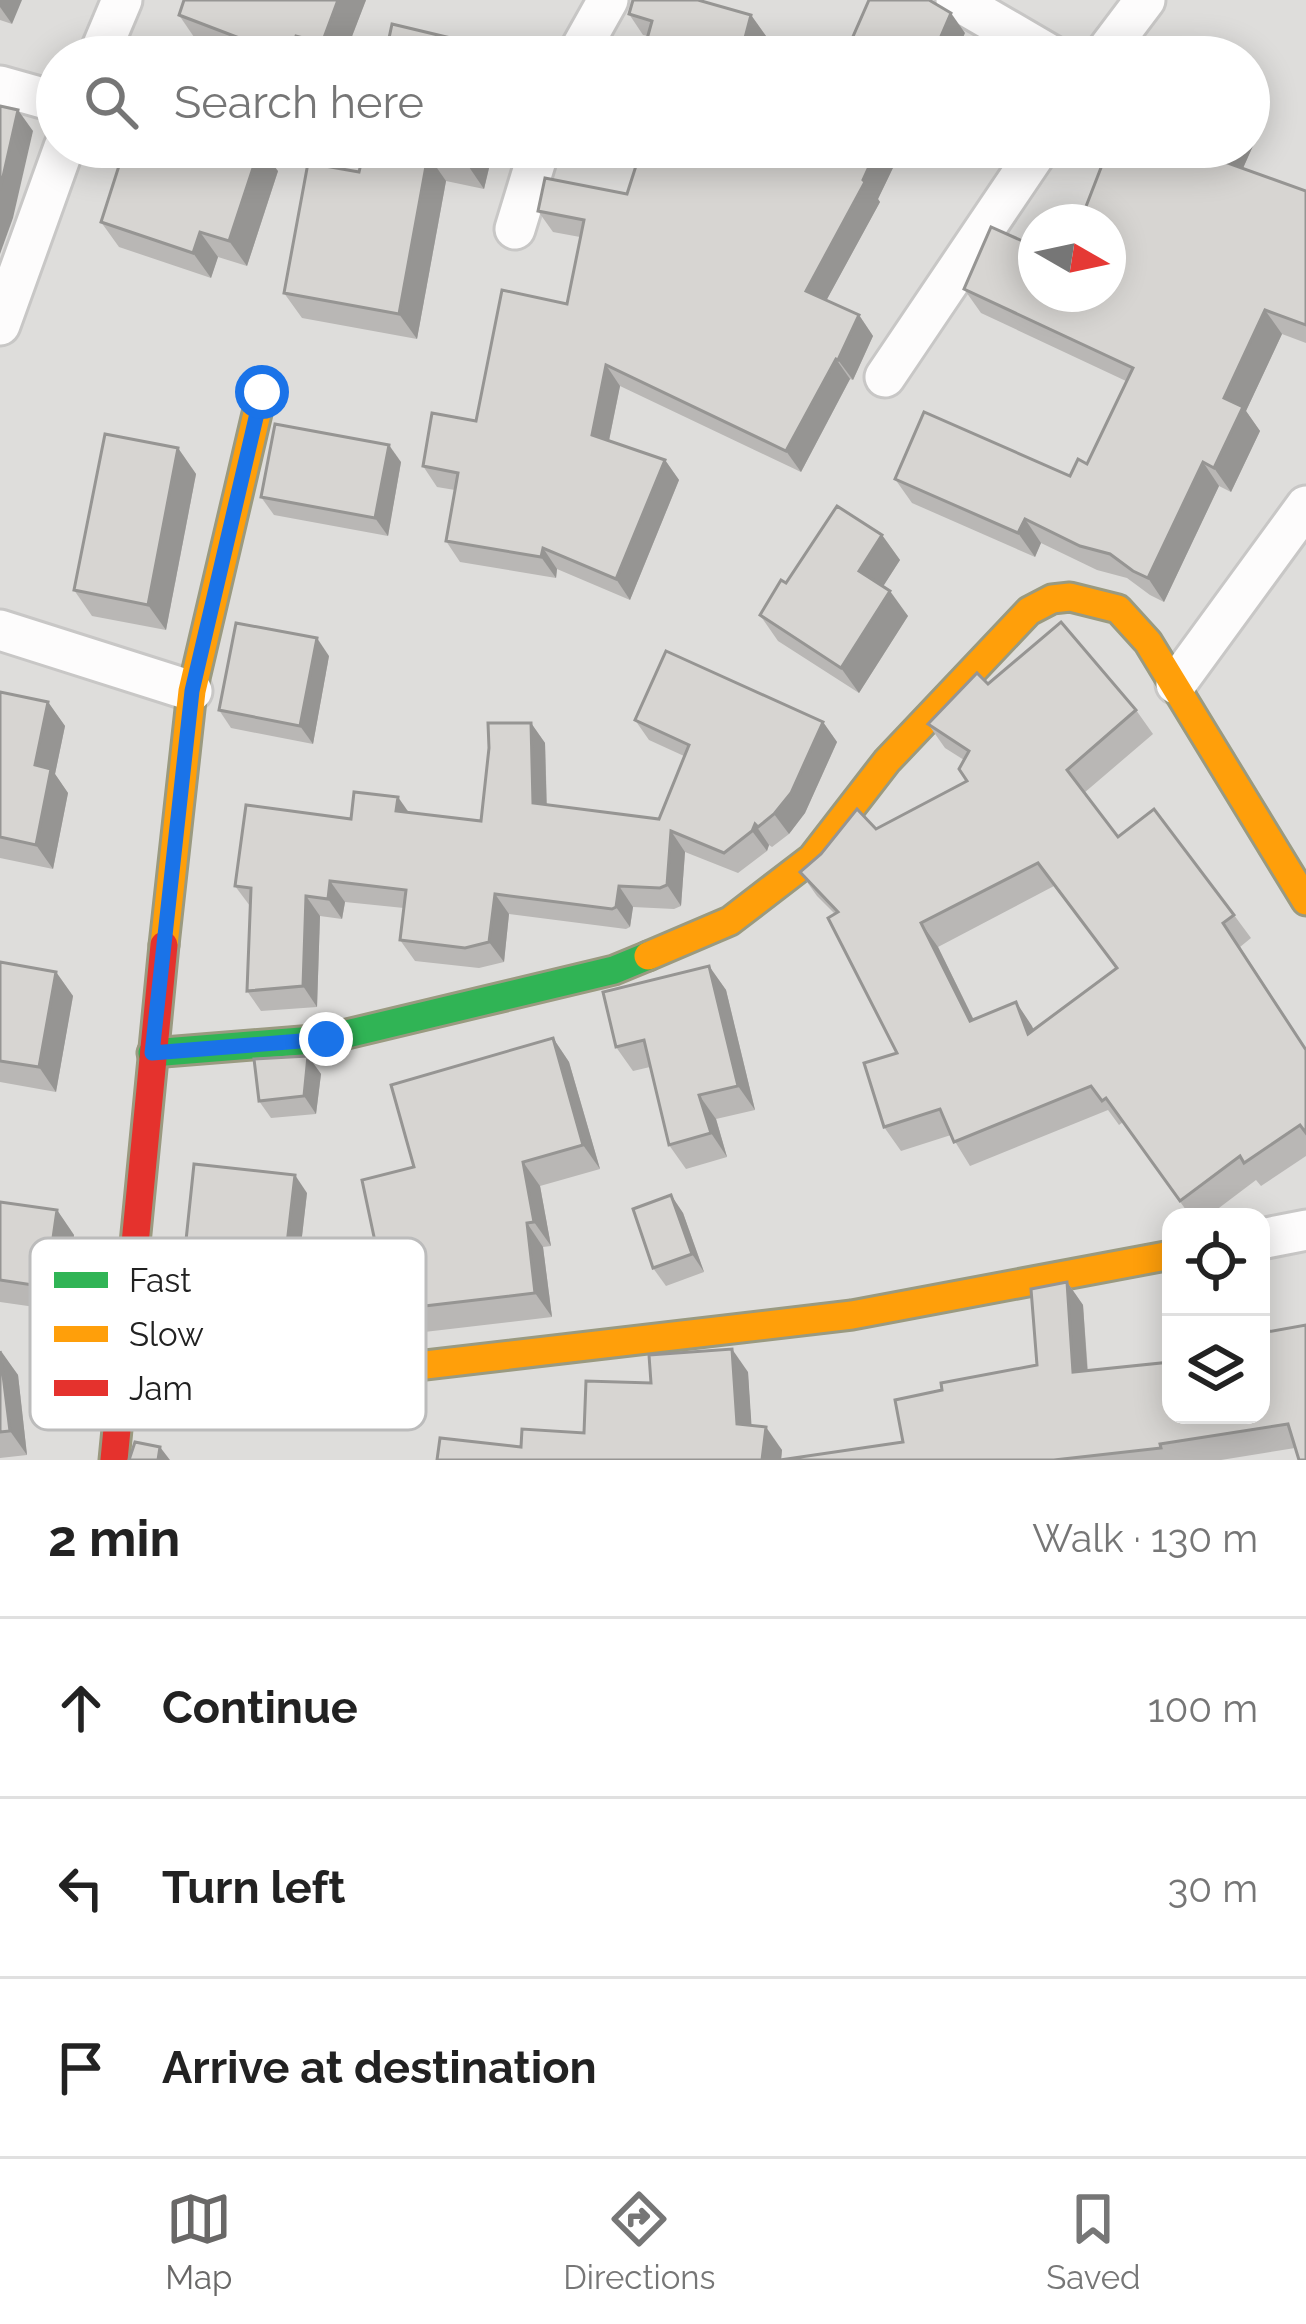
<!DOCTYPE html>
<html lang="en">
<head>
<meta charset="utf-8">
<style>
  :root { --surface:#fff; --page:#f2f2f2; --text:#222; --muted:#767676; --line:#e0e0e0; --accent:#696867 }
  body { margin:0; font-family:Raleway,sans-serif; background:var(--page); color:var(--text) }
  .controls { position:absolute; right:36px; bottom:36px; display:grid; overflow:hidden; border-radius:24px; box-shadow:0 6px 30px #0003 }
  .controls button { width:108px; height:108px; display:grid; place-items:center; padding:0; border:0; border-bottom:3px solid var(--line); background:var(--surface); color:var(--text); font:60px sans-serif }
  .compass { position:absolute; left:1018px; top:204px; width:108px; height:108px; border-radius:50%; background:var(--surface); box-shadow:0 6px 30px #0003; rotate:99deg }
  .stop { position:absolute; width:36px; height:36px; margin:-27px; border:9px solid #1a73e8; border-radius:50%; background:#fff }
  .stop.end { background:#1a73e8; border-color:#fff; box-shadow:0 3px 12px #0008 }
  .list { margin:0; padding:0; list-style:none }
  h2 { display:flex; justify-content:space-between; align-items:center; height:156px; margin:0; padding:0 48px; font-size:51px }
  h2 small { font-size:39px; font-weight:400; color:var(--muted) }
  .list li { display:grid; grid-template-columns:78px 1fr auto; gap:36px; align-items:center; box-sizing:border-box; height:180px; padding:0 48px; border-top:3px solid var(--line) }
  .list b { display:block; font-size:45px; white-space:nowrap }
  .list em { font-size:39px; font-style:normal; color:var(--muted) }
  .icon { flex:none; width:66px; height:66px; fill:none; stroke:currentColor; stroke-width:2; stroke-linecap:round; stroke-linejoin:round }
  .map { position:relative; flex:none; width:1306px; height:1460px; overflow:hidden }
  .search { position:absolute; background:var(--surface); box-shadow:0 6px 30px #0003; left:36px; right:36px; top:36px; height:132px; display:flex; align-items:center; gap:30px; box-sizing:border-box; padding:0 42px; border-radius:66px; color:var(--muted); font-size:45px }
  .sheet { height:696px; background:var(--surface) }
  nav { display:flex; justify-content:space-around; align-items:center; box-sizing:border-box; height:168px; border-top:3px solid var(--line); background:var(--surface); font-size:33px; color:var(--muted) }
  nav a { display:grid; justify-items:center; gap:6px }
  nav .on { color:var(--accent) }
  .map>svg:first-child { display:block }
  .residential { fill:#dedddb; fill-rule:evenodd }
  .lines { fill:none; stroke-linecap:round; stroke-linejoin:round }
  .street-casing { stroke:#c8c7c6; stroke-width:45 }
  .fast-casing { stroke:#9a9a80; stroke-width:33 }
  .slow-casing { stroke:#9a9a80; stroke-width:33 }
  .jam-casing { stroke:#9a9a80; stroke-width:33 }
  .street { stroke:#fdfcfc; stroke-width:39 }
  .fast { stroke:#30b455; stroke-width:27 }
  .slow { stroke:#ff9f0a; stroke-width:27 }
  .jam { stroke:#e5322d; stroke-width:27 }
  .wall { fill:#b9b7b5; fill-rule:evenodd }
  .shaded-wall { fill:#969593 }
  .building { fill:#d7d5d2; stroke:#969593; stroke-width:3; fill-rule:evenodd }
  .route { stroke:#1a73e8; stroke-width:15 }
  .key { fill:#fff; stroke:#bcbcbc; stroke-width:3 }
  .key-label { font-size:33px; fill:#212121 }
</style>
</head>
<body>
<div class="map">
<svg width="1306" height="1460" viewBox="0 0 1306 1460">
  <rect width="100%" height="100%" fill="#efedea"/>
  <path class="residential" d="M0,0H1306V1460H0ZM57,57H1249V147H57ZM1036,222H1108V294H1036ZM1171,1217H1261V1415H1171Z"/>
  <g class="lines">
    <g class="street-casing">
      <g id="street">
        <polyline points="956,0 1054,57"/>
        <polyline points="98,57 122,0"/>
        <polyline points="576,57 608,0"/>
        <polyline points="1102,57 1145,0"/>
        <polyline points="0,86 57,102"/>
        <polyline points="515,229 540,147"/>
        <polyline points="0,325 64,147"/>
        <polyline points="885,377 1040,147"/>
        <polyline points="0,630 192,691"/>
        <polyline points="1176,684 1306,506"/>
        <polyline points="1261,1239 1306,1230"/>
      </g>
    </g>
    <g class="fast-casing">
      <polyline id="fast" points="152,1053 326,1039 614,970 648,956"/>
    </g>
    <g class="slow-casing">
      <g id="slow">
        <polyline points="164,945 192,691 262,392"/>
        <polyline points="648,956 730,921 812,858 887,761 1029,611 1052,599 1070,597 1118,609 1148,642 1306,901"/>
        <polyline points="120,1394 314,1378 852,1315 1171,1255"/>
      </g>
    </g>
    <g class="jam-casing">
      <polyline id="jam" points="114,1460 164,945"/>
    </g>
    <use href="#street" class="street"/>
    <use href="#fast" class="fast"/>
    <use href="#slow" class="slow"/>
    <use href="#jam" class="jam"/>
  </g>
  <g class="wall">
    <polygon points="0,0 12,24 0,20"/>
    <polygon points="366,0 344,57 238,57 196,40 179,15"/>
    <polygon points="629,14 751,15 766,36 760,57 642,57 648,36 643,35"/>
    <polygon points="1260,130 1243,168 1306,191 1306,343 1282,334 1246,411 1260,431 1231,492 1219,486 1164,602 1150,595 1127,578 1097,570 1041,543 1035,557 912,503 895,479 1070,476 1087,464 1126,381 981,313 964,289 1036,294"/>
    <polygon points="365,147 494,147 484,189 446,181 417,339 302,318 284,293 359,172"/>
    <polygon points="642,147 903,147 878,199 880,202 826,301 859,315 873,336 853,380 850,379 801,472 620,386 609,441 665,460 679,480 630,600 557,569 556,578 460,562 446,541 455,490 437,487 423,466 476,421 567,304 580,237 553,232 538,211 627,194"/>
    <polygon points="278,171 247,266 218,257 211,278 119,247 101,222"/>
    <polygon points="178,448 196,474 166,630 92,616 74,590"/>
    <polygon points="401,462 388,536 274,515 261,497"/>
    <polygon points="882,535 900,560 883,586 908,616 859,693 778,641 760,615 786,583"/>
    <polygon points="329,656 313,744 231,728 219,710"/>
    <path d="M988,684L1136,710L1153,734L1084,793L1118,837L1234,915L1251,938L1240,947L1306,1049V1156L1261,1186L1256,1180L1207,1217H1191L1123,1122L1119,1125L1108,1110L970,1166L951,1135L901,1151L884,1127L897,1053L835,914L817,896L800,872L876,829L967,781L964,760L945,748L928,724ZM1054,886L1117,969L1034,1030L1016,1002L974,1020L938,947Z"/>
    <polygon points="0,692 48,702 65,726 55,774 68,793 53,869 0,858"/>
    <polygon points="635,720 823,722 837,742 805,813 789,834 772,847 769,845 767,851 738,873 685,852 681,906 674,909 633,907 630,927 626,929 509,914 504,962 479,968 415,961 400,940 404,908 345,902 342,919 320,916 317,1007 261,1011 247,991 250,906 235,886 351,819 409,812 481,821 531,723 545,743 547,805 659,819 684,756 649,740"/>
    <polygon points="0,962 56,972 73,996 56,1092 0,1082"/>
    <polygon points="709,966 726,990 755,1110 716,1119 727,1157 686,1169 669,1145 650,1067 633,1071 616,1047"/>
    <polygon points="553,1038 569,1062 600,1169 540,1186 551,1246 543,1247 552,1317 390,1336 373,1312 377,1251 414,1167"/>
    <polygon points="308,1056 321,1074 316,1114 271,1118 259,1101"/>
    <polygon points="307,1193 299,1262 251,1258 250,1273 197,1267 185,1250"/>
    <polygon points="671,1195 683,1213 704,1272 666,1286 653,1268"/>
    <polygon points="0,1202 57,1210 74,1235 63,1311 0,1302"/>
    <polygon points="1067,1282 1083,1305 1088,1371 1171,1415 1261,1333 1295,1448 1221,1460 437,1460 521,1447 584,1433 651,1383 748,1372 751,1425 782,1450 781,1460 903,1442 942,1390 1037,1365"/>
    <polygon points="0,1351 18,1375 27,1455 0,1458"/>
  </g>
  <g class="shaded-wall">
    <polygon points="0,0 22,0 12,24 0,7"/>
    <polygon points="338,0 366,0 344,57 332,57 322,43"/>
    <polygon points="951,13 965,33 955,57 932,57"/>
    <polygon points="751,15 766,36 760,57 740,57"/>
    <polygon points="296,36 311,57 289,57"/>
    <polygon points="463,41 475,57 460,57"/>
    <polygon points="18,110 33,131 13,218 0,254 0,190"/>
    <polygon points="1249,114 1260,130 1236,184 1219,160 1225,147 1249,147"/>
    <polygon points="260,147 278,171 247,266 229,241"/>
    <polygon points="470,147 494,147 484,189 467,164"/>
    <polygon points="878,147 903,147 878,199 880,202 820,312 806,291"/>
    <polygon points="428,155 446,181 417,339 399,314"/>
    <polygon points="200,232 218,257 211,278 193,253"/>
    <polygon points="1265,310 1282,334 1246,411 1260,431 1231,492 1214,468 1224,398"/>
    <polygon points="859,315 873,336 853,380 838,360"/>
    <polygon points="836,359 850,379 801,472 786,451"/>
    <polygon points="606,365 620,386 606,455 592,435"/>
    <polygon points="389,445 401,462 388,536 375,518"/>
    <polygon points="178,448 196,474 166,630 148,605"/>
    <polygon points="665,460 679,480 630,600 616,579"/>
    <polygon points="1203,462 1219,486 1164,602 1148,578"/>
    <polygon points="1025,519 1041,543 1035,557 1018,533"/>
    <polygon points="882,535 900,560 877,596 859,571"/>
    <polygon points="543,548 557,569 556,578 541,557"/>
    <polygon points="890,591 908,616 859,693 841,668"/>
    <polygon points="317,638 329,656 313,744 300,726"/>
    <polygon points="48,702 65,726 55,774 68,793 53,869 36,845 35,765"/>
    <polygon points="823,722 837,742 805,813 789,834 774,814"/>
    <polygon points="531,723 545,743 547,823 533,803"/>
    <polygon points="398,797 412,817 396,811"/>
    <polygon points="755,824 769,845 767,851 752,831"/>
    <polygon points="671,831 685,852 681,906 667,885"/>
    <polygon points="330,881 345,902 342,919 328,899"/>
    <polygon points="619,886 633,907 630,927 616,907"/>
    <polygon points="495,894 509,914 504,962 489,942"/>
    <polygon points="306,896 320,916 317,1007 303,986"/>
    <polygon points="921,923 938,947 986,1045 970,1021"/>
    <polygon points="709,966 726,990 755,1110 738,1086"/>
    <polygon points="56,972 73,996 56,1092 39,1067"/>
    <polygon points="1016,1002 1032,1026 1045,1058 1028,1034"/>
    <polygon points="553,1038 569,1062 600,1169 583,1145"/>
    <polygon points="308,1056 321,1074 316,1114 304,1096"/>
    <polygon points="699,1095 716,1119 727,1157 711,1133"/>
    <polygon points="523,1162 540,1186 551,1246 534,1222"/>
    <polygon points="295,1175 307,1193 299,1262 287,1244"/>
    <polygon points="671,1195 683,1213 704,1272 692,1254"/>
    <polygon points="57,1210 74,1235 63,1311 46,1287"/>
    <polygon points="527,1223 543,1247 552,1317 535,1293"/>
    <polygon points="239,1240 251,1258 250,1273 237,1255"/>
    <polygon points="1067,1282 1083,1305 1089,1395 1073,1372"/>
    <polygon points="732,1349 748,1372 753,1447 737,1424"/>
    <polygon points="1,1351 18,1375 27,1455 10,1431"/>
    <polygon points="766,1427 782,1450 781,1460 762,1460"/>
    <polygon points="160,1447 170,1460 158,1460"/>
  </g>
  <g class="building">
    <polygon points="184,0 338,0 322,43 296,36 289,57 179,15"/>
    <polygon points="633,0 698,0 751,15 740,57 642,57 652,21 629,14"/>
    <polygon points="869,0 929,0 951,13 932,57 844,57"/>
    <polygon points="392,24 463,41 460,57 385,57"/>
    <polygon points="0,106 18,110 0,190"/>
    <polygon points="125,147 260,147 229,241 200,232 193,253 101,222"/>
    <polygon points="365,147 470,147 467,164 428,155 399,314 284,293 308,163 359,172"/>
    <polygon points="642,147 878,147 863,180 865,182 806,291 859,315 838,360 836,359 786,451 606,365 592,435 665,460 616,579 543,548 541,557 446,541 458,473 423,466 432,413 476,421 502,290 567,304 584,220 538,211 545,178 627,194"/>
    <polygon points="1109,147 1225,147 1219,160 1306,191 1306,325 1265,310 1224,398 1243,407 1214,468 1203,462 1148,578 1133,571 1110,554 1080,546 1025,519 1018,533 895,479 924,412 1070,476 1078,459 1087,464 1133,368 964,289 991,227 1036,247 1036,294 1108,294 1108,222 1080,222"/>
    <polygon points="275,424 389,445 375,518 261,497"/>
    <polygon points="105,434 178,448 148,605 74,590"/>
    <polygon points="837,506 882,535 859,571 890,591 841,668 760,615 781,580 786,583"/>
    <path d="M1061,622L1136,710L1067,770L1118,837L1154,809L1234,915L1223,923L1306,1050V1133L1300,1125L1244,1163L1240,1156L1180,1201L1106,1098L1102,1101L1091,1086L954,1142L940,1109L884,1127L864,1063L897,1053L828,918L838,912L800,872L821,854L857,809L876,829L967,781L959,769L969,751L928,724L977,673L988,684ZM1038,863L1117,968L1028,1034L1016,1002L970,1021L921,923Z"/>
    <polygon points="236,623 317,638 300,726 219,710"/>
    <polygon points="666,651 823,722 791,793 774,814 758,827 755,824 752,831 724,853 671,831 667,885 660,888 619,886 616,907 612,909 495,894 489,942 465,948 400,940 406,890 330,881 328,899 306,896 303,986 247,991 251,888 235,886 246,805 351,819 354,792 398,797 396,811 481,821 489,748 488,723 531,723 533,803 659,819 689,745 635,720"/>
    <polygon points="0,692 48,702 35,765 51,769 36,845 0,837"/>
    <polygon points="0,962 56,972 39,1067 0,1061"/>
    <polygon points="709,966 738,1086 699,1095 711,1133 669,1145 644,1040 616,1047 603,992"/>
    <polygon points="553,1038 583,1145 523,1162 534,1222 527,1223 535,1293 373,1312 366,1252 377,1251 362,1180 414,1167 391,1085"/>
    <polygon points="308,1056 304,1096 259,1101 254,1059"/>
    <polygon points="194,1164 295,1175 287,1244 239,1240 237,1255 185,1250"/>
    <polygon points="671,1195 692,1254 653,1268 633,1209"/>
    <polygon points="0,1202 57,1210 46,1287 0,1280"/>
    <polygon points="1067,1282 1073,1372 1171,1362 1171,1415 1261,1415 1261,1333 1306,1325 1306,1460 1299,1460 1288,1424 1160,1444 1161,1448 1054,1460 780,1460 903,1442 895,1400 942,1390 941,1383 1037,1365 1031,1289"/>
    <polygon points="732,1349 737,1424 766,1427 762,1460 437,1460 440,1438 521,1447 522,1429 584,1433 586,1381 651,1383 649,1355"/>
    <polygon points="0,1351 10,1431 0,1432"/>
    <polygon points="135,1442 160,1447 158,1460 129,1460"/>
  </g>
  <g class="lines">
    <polyline class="route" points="262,392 192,691 152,1053 326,1039"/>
  </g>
  <rect x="30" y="1238" width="396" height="192" rx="18" class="key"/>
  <rect x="54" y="1272" width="54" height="16" fill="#30b455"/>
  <rect x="54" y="1326" width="54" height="16" fill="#ff9f0a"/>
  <rect x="54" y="1380" width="54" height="16" fill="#e5322d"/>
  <g class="key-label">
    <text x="129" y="1292">Fast</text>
    <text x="129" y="1346">Slow</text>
    <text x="129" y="1400">Jam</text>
  </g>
</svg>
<div class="controls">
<button><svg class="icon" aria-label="locate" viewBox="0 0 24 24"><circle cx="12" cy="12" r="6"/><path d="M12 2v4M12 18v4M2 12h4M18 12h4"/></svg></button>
<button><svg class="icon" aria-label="layers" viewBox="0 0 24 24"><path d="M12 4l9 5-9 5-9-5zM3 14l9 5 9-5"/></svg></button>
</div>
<svg class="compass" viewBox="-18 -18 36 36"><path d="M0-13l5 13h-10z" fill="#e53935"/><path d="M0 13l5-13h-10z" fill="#767676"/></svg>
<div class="stop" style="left:262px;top:392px"></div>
<div class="stop end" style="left:326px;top:1039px"></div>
<div class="search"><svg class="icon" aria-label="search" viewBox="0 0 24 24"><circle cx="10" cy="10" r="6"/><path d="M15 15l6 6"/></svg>Search here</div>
</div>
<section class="sheet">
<h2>2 min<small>Walk · 130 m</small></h2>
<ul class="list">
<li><svg class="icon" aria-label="ahead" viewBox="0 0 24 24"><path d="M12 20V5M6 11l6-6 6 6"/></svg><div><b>Continue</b></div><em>100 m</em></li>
<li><svg class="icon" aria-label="left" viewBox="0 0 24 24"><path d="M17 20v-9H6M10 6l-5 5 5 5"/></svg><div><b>Turn left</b></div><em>30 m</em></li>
<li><svg class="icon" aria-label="arrive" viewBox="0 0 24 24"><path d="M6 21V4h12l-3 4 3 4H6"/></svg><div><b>Arrive at destination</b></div></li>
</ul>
</section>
<nav>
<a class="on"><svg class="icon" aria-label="map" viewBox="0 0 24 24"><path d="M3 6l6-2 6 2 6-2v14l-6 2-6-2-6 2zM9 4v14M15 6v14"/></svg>Map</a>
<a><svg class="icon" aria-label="directions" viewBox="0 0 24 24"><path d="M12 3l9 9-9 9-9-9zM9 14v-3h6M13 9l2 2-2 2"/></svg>Directions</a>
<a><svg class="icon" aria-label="saved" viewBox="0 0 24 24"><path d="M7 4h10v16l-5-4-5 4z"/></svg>Saved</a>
</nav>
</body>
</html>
